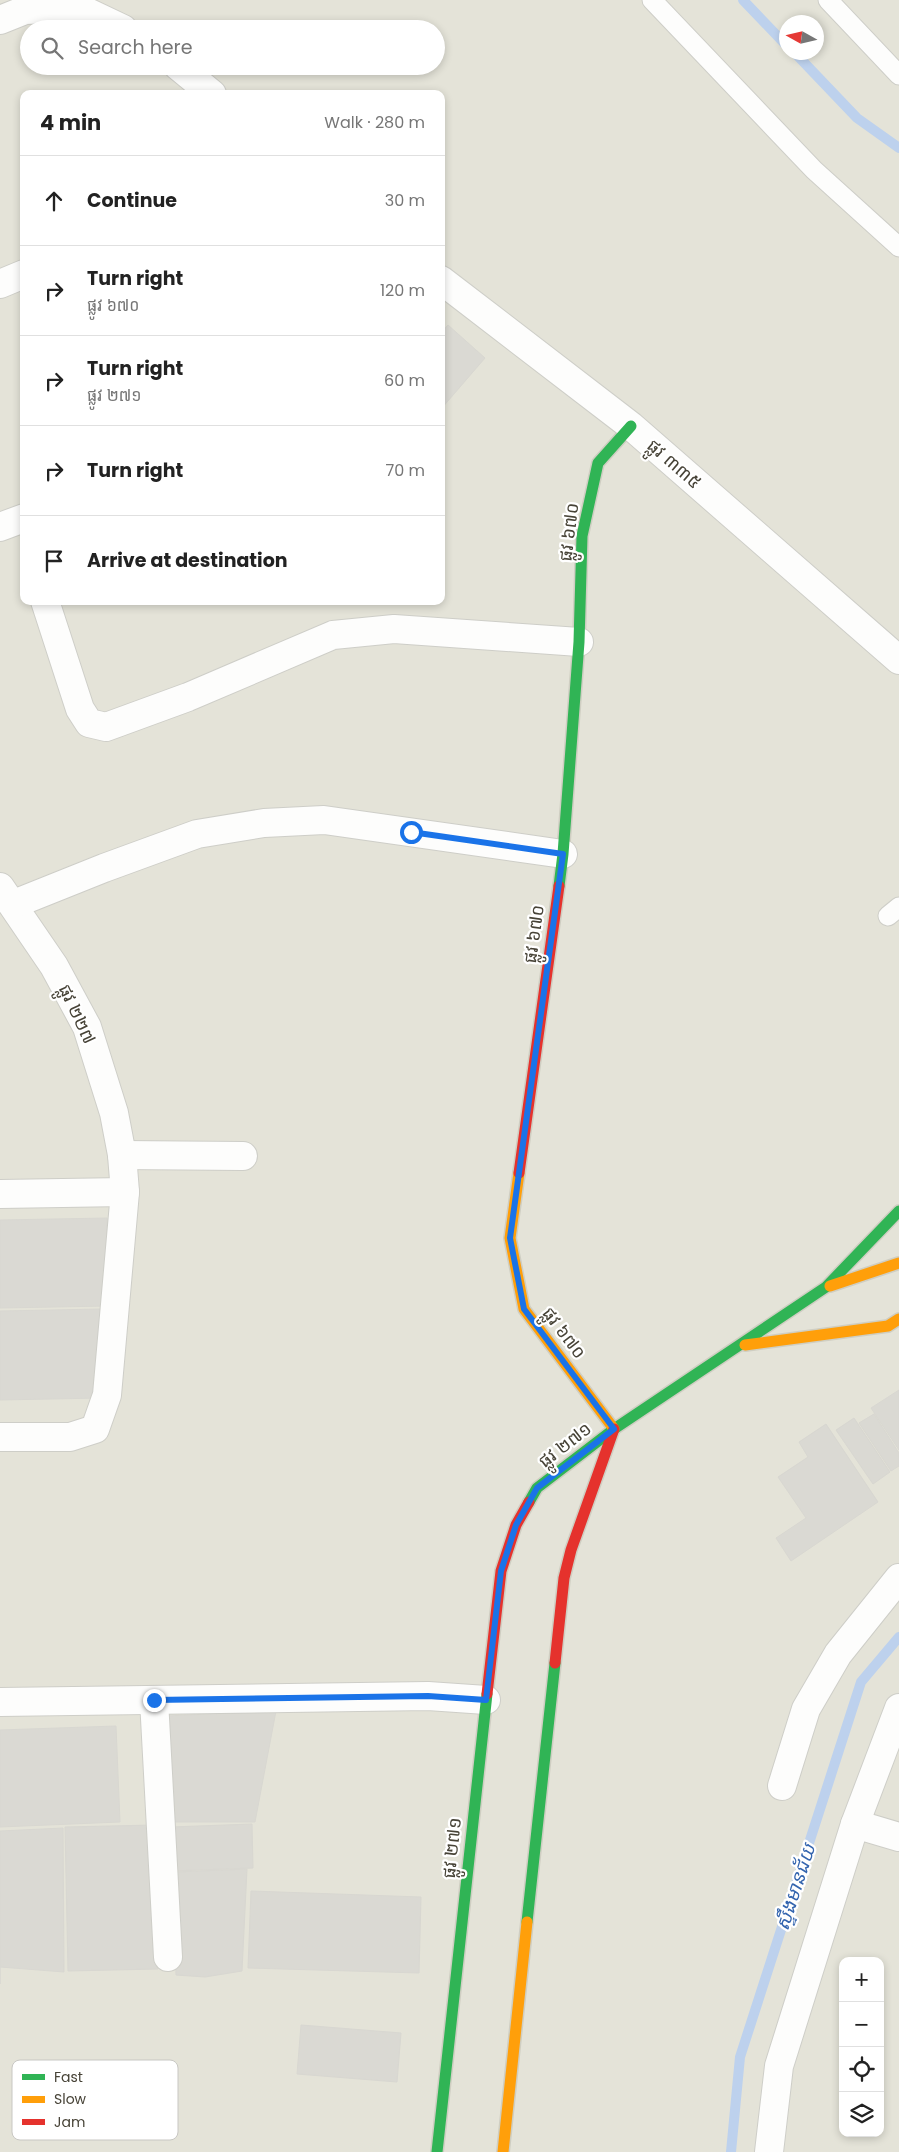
<!DOCTYPE html>
<html lang="en">
<head>
<meta charset="utf-8">
<style>
  :root { --surface:#fff; --page:#f2f2f2; --text:#222; --muted:#767676; --line:#e0e0e0 }
  body { margin:0; font-family:Poppins,"Noto Sans Khmer",sans-serif; background:var(--page); color:var(--text) }
  .controls { position:absolute; right:15px; bottom:15px; display:grid; overflow:hidden; border-radius:10px; box-shadow:0 2px 8px #0003 }
  .controls button { width:45px; height:45px; display:grid; place-items:center; padding:0; border:0; border-bottom:1px solid var(--line); background:var(--surface); color:var(--text); font:25px sans-serif }
  .compass { position:absolute; left:779px; top:15px; width:45px; height:45px; border-radius:50%; background:var(--surface); box-shadow:0 2px 8px #0003; rotate:278deg }
  .stop { position:absolute; width:15px; height:15px; margin:-11px; border:4px solid #1a73e8; border-radius:50%; background:#fff }
  .stop.end { background:#1a73e8; border-color:#fff; box-shadow:0 1px 5px #0008 }
  .list { margin:0; padding:0; list-style:none }
  h2 { display:flex; justify-content:space-between; align-items:center; height:65px; margin:0; padding:0 20px; font-size:21px }
  h2 small { font-size:16px; font-weight:400; color:var(--muted) }
  .list li { display:grid; grid-template-columns:32px 1fr auto; gap:15px; align-items:center; box-sizing:border-box; height:90px; padding:0 20px; border-top:1px solid var(--line) }
  .list b { display:block; font-size:19px; white-space:nowrap }
  .list p { margin:0; font-size:16px; white-space:nowrap; color:var(--muted) }
  .list em { font-size:16px; font-style:normal; color:var(--muted) }
  .icon { flex:none; width:28px; height:28px; fill:none; stroke:currentColor; stroke-width:2; stroke-linecap:round; stroke-linejoin:round }
  .map { position:relative; flex:none; width:899px; height:2152px; overflow:hidden }
  .search { position:absolute; background:var(--surface); box-shadow:0 2px 8px #0003; left:20px; top:20px; width:425px; height:55px; display:flex; align-items:center; gap:12px; box-sizing:border-box; padding:0 18px; border-radius:28px; color:var(--muted); font-size:19px }
  .panel { position:absolute; background:var(--surface); box-shadow:0 2px 8px #0003; left:20px; top:90px; width:425px; height:515px; border-radius:10px }
  .map>svg:first-child { display:block }
  .residential { fill:#e4e3d8; fill-rule:evenodd }
  .lines { fill:none; stroke-linecap:round; stroke-linejoin:round }
  .stream { stroke:#bdd1ed; stroke-width:10 }
  .building { fill:#dad9d3; stroke:#d8d7d1 }
  .lane-casing { stroke:#cecec8; stroke-width:21 }
  .street-casing { stroke:#cecec8; stroke-width:30 }
  .fast-casing { stroke:#cfcec2; stroke-width:14 }
  .slow-casing { stroke:#cfcec2; stroke-width:14 }
  .jam-casing { stroke:#cfcec2; stroke-width:14 }
  .lane { stroke:#fdfdfc; stroke-width:19 }
  .street { stroke:#fdfdfc; stroke-width:28 }
  .fast { stroke:#30b455; stroke-width:11 }
  .slow { stroke:#ff9f0a; stroke-width:11 }
  .jam { stroke:#e5322d; stroke-width:11 }
  .route { stroke:#1a73e8; stroke-width:6 }
  .labels { text-anchor:middle; stroke-width:4.5; stroke-linejoin:round; paint-order:stroke }
  .street-label { font-size:18px; fill:#474337; stroke:#fff }
  .water-label { font-size:19px; font-style:italic; fill:#3465af; stroke:#fff }
  .key { fill:#fff; stroke:#c8c7c3; stroke-width:1 }
  .key-label { font-size:14px; fill:#474337 }
</style>
</head>
<body>
<div class="map">
<svg width="899" height="2152" viewBox="0 0 899 2152">
  <rect width="100%" height="100%" fill="#f0f0eb"/>
  <path class="residential" d="M0,0H899V2152H0ZM786,22H816V52H786ZM29,29H436V66H29ZM24,94H441V601H24ZM843,1961H880V2133H843Z"/>
  <g class="lines">
    <g class="stream">
      <polyline points="743,0 786,45"/>
      <polyline points="794,52 857,118 899,148"/>
      <polyline points="731,2152 740,2057 861,1682 899,1637"/>
    </g>
  </g>
  <g class="building">
    <polygon points="448,325 485,358 441,409 441,333"/>
    <polygon points="107,1218 108,1306 0,1308 0,1220"/>
    <polygon points="101,1309 102,1398 0,1400 0,1311"/>
    <polygon points="899,1390 899,1450 871,1408"/>
    <polygon points="874,1414 899,1453 899,1466 891,1471 859,1423"/>
    <polygon points="854,1418 890,1472 873,1484 836,1430"/>
    <polygon points="826,1424 878,1502 791,1561 776,1538 806,1518 778,1477 808,1457 799,1442"/>
    <polygon points="276,1711 255,1822 170,1822 166,1716"/>
    <polygon points="116,1726 120,1822 0,1827 0,1730"/>
    <polygon points="252,1824 253,1868 173,1871 171,1827"/>
    <polygon points="154,1825 158,1969 68,1971 65,1827"/>
    <polygon points="63,1828 64,1972 0,1967 0,1984 0,1831"/>
    <polygon points="247,1869 242,1971 205,1977 176,1975 174,1872"/>
    <polygon points="251,1891 421,1897 419,1973 248,1968"/>
    <polygon points="301,2025 401,2033 397,2082 297,2074"/>
  </g>
  <g class="lines">
    <g class="lane-casing">
      <g id="lane">
        <polyline points="652,0 814,170 899,247"/>
        <polyline points="828,0 899,75"/>
        <polyline points="888,916 899,907"/>
      </g>
    </g>
    <g class="street-casing">
      <g id="street">
        <polyline points="0,20 25,10 79,8 123,29"/>
        <polyline points="178,66 212,94"/>
        <polyline points="441,280 631,426 899,660"/>
        <polyline points="0,284 24,274"/>
        <polyline points="0,527 24,518"/>
        <polyline points="45,601 80,709 89,723 106,727 188,697 333,635 394,629 579,642"/>
        <polyline points="0,887 54,966 87,1027 114,1113 122,1155 125,1192 107,1395 95,1429 70,1437 0,1437"/>
        <polyline points="14,904 104,868 197,834 264,823 324,820 563,854"/>
        <polyline points="122,1155 243,1156"/>
        <polyline points="0,1194 125,1192"/>
        <polyline points="154,1700 168,1957"/>
        <polyline points="0,1702 428,1696 486,1700"/>
        <polyline points="782,1786 806,1709 838,1654 899,1578"/>
        <polyline points="855,1824 899,1837"/>
        <polyline points="769,2152 779,2066 855,1824 899,1708"/>
      </g>
    </g>
    <g class="fast-casing">
      <g id="fast">
        <polyline points="559,886 563,854 579,642 582,536 598,463 631,426"/>
        <polyline points="529,1502 537,1488 614,1429 826,1287 899,1211"/>
        <polyline points="527,1922 555,1663"/>
        <polyline points="437,2152 487,1694"/>
      </g>
    </g>
    <g class="slow-casing">
      <g id="slow">
        <polyline points="519,1173 510,1238 524,1309 614,1429"/>
        <polyline points="830,1286 899,1263"/>
        <polyline points="745,1345 888,1326 899,1319"/>
        <polyline points="503,2152 527,1922"/>
      </g>
    </g>
    <g class="jam-casing">
      <g id="jam">
        <polyline points="519,1173 559,886"/>
        <polyline points="555,1663 564,1578 571,1550 614,1429"/>
        <polyline points="487,1694 501,1571 516,1525 529,1502"/>
      </g>
    </g>
    <use href="#lane" class="lane"/>
    <use href="#street" class="street"/>
    <use href="#fast" class="fast"/>
    <use href="#slow" class="slow"/>
    <use href="#jam" class="jam"/>
  </g>
  <g class="lines">
    <polyline class="route" points="154,1700 428,1696 486,1700 501,1571 516,1525 537,1488 614,1429 524,1309 510,1238 563,854 411,832"/>
  </g>
  <g class="labels">
    <g class="street-label">
      <text transform="translate(674 464) rotate(41)" y="6">ផ្លូវ ៣៣៥</text>
      <text transform="translate(569 532) rotate(-83)" y="6">ផ្លូវ ៦៧០</text>
      <text transform="translate(534 934) rotate(-82)" y="6">ផ្លូវ ៦៧០</text>
      <text transform="translate(77 1014) rotate(65)" y="6">ផ្លូវ ២២៧</text>
      <text transform="translate(564 1333) rotate(53)" y="6">ផ្លូវ ៦៧០</text>
      <text transform="translate(565 1445) rotate(-38)" y="6">ផ្លូវ ២៧១</text>
      <text transform="translate(452 1848) rotate(-84)" y="6">ផ្លូវ ២៧១</text>
    </g>
    <g class="water-label">
      <text transform="translate(795 1887) rotate(-72)" y="7">ស្ទឹងមានជ័យ</text>
    </g>
  </g>
  <rect x="12" y="2060" width="166" height="80" rx="8" class="key"/>
  <rect x="22" y="2074" width="23" height="6" fill="#30b455"/>
  <rect x="22" y="2096" width="23" height="7" fill="#ff9f0a"/>
  <rect x="22" y="2119" width="23" height="6" fill="#e5322d"/>
  <g class="key-label">
    <text x="54" y="2082">Fast</text>
    <text x="54" y="2104">Slow</text>
    <text x="54" y="2127">Jam</text>
  </g>
</svg>
<div class="controls">
<button>+</button>
<button>−</button>
<button><svg class="icon" aria-label="locate" viewBox="0 0 24 24"><circle cx="12" cy="12" r="6"/><path d="M12 2v4M12 18v4M2 12h4M18 12h4"/></svg></button>
<button><svg class="icon" aria-label="layers" viewBox="0 0 24 24"><path d="M12 4l9 5-9 5-9-5zM3 14l9 5 9-5"/></svg></button>
</div>
<svg class="compass" viewBox="-18 -18 36 36"><path d="M0-13l5 13h-10z" fill="#e53935"/><path d="M0 13l5-13h-10z" fill="#767676"/></svg>
<div class="stop" style="left:411px;top:832px"></div>
<div class="stop end" style="left:154px;top:1700px"></div>
<div class="search"><svg class="icon" aria-label="search" viewBox="0 0 24 24"><circle cx="10" cy="10" r="6"/><path d="M15 15l6 6"/></svg>Search here</div>
<section class="panel">
<h2>4 min<small>Walk · 280 m</small></h2>
<ul class="list">
<li><svg class="icon" aria-label="ahead" viewBox="0 0 24 24"><path d="M12 20V5M6 11l6-6 6 6"/></svg><div><b>Continue</b></div><em>30 m</em></li>
<li><svg class="icon" aria-label="right" viewBox="0 0 24 24"><path d="M7 20v-9h11M14 6l5 5-5 5"/></svg><div><b>Turn right</b><p>ផ្លូវ ៦៧០</p></div><em>120 m</em></li>
<li><svg class="icon" aria-label="right" viewBox="0 0 24 24"><path d="M7 20v-9h11M14 6l5 5-5 5"/></svg><div><b>Turn right</b><p>ផ្លូវ ២៧១</p></div><em>60 m</em></li>
<li><svg class="icon" aria-label="right" viewBox="0 0 24 24"><path d="M7 20v-9h11M14 6l5 5-5 5"/></svg><div><b>Turn right</b></div><em>70 m</em></li>
<li><svg class="icon" aria-label="arrive" viewBox="0 0 24 24"><path d="M6 21V4h12l-3 4 3 4H6"/></svg><div><b>Arrive at destination</b></div></li>
</ul>
</section>
</div>
</body>
</html>
